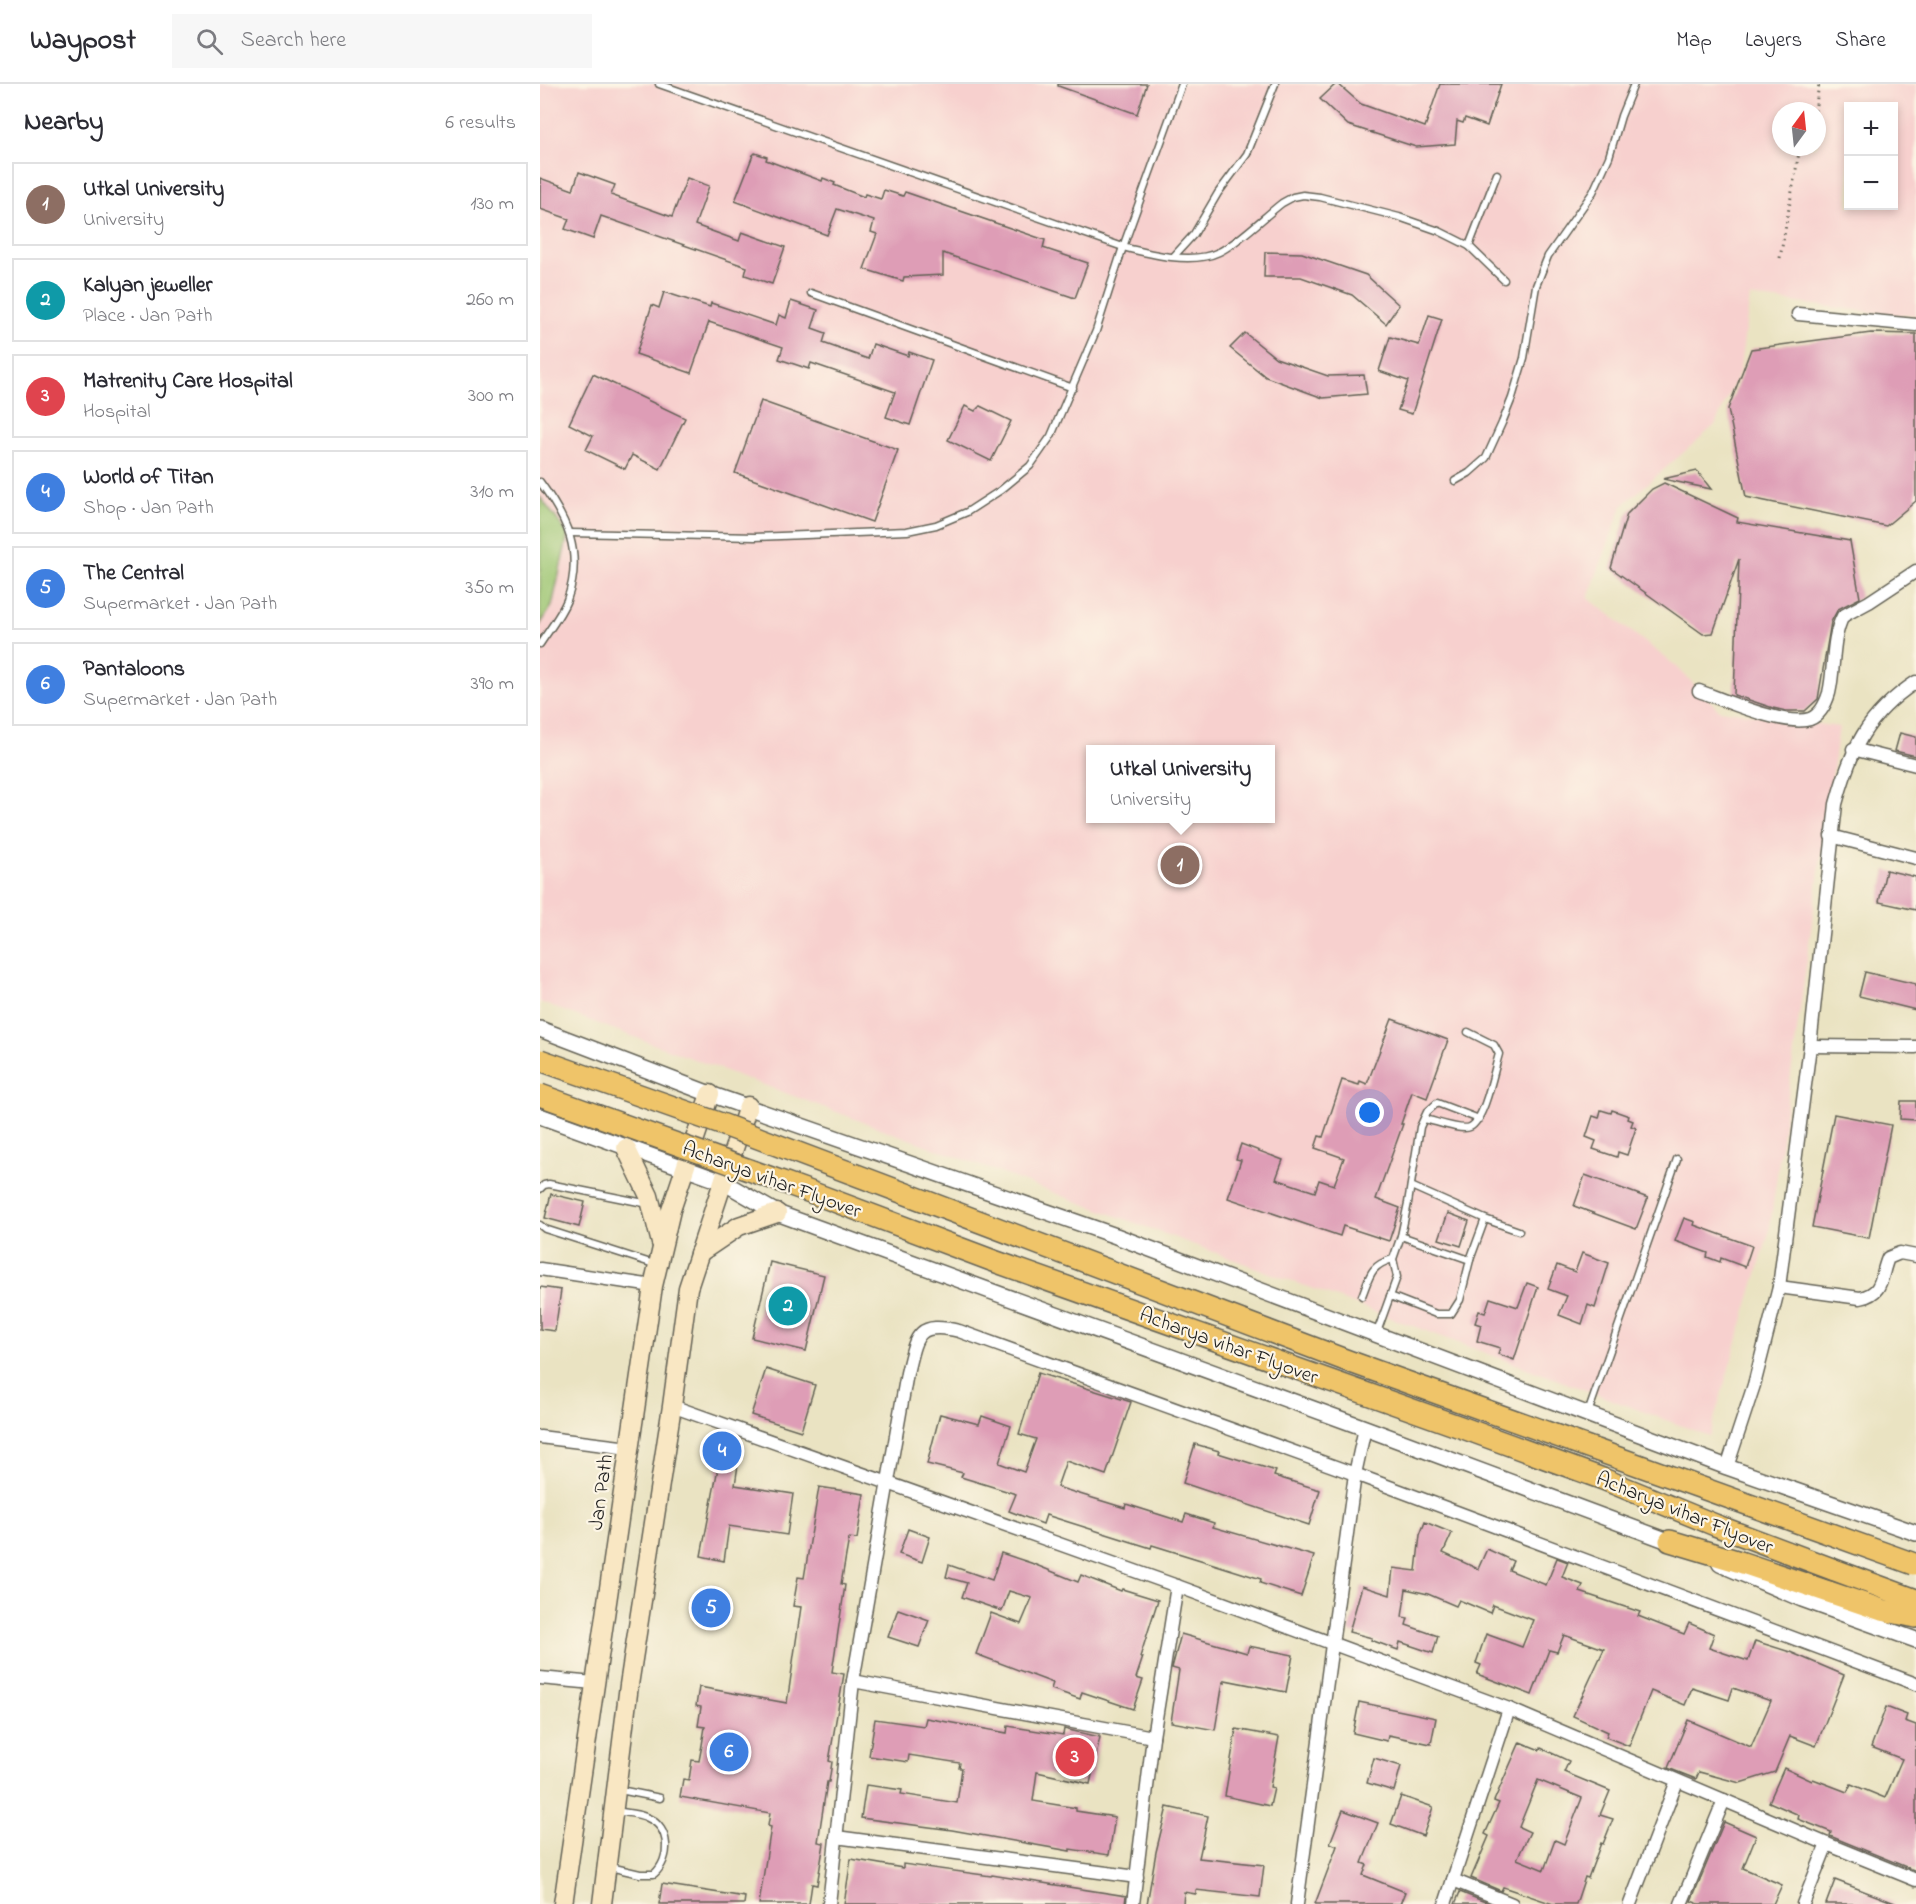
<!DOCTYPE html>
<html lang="en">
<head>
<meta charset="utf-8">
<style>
  :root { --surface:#fff; --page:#f7f7f7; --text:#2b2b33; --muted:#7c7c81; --line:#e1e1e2; --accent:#b5179e }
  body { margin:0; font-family:"Indie Flower",sans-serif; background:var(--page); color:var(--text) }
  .controls { position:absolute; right:18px; top:18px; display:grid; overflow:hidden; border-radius:0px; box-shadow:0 3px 9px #0003 }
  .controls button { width:54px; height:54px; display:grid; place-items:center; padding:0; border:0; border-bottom:2px solid var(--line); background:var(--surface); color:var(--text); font:30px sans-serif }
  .compass { position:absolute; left:1232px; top:18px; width:54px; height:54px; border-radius:50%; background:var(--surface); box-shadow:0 3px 9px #0003; rotate:15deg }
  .you { position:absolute; left:830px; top:1029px; width:21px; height:21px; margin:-15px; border:4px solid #fff; border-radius:50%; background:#1a73e8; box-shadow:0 0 0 9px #1a73e833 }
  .badge { display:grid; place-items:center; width:39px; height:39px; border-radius:50%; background:var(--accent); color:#fff; font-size:20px; font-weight:700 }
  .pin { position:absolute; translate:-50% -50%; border:3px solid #fff; box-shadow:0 2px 6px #0006 }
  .popup { position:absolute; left:546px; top:661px; width:189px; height:78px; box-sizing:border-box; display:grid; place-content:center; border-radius:0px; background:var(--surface); filter:drop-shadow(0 2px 4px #0005); font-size:20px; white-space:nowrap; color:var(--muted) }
  .popup b { font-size:22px; color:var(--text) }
  .popup::after { content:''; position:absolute; left:50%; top:100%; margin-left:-12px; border:12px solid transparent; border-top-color:var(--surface) }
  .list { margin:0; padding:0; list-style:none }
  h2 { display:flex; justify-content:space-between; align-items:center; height:78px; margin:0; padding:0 24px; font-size:26px }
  h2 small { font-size:20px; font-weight:400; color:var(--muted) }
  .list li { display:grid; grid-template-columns:39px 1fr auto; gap:18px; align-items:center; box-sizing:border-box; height:84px; margin:0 12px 12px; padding:0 12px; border:2px solid var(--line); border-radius:0px }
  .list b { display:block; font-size:22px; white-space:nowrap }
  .list p { margin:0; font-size:20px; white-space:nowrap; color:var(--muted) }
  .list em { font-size:20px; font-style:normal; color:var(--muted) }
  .icon { flex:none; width:33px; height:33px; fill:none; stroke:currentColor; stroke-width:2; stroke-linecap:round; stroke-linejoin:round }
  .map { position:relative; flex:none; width:1376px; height:1820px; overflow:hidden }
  header { display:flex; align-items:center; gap:36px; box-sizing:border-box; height:84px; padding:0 30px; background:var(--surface); border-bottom:2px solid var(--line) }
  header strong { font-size:28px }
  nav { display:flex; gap:33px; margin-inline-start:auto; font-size:21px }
  .search { width:420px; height:54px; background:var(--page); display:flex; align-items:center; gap:15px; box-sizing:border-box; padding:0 21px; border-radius:0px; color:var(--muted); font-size:22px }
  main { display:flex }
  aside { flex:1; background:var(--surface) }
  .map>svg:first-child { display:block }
  .built { fill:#f7d0ce; fill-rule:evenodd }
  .green { fill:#9bc571; stroke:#5c7046; stroke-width:1.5 }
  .building { fill:#de9db6; fill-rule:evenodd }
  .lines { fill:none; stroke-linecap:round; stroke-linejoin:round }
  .service-casing { stroke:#646256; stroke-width:9 }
  .minor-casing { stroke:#646256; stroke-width:15 }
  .tertiary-casing { stroke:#646256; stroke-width:18 }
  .secondary-casing { stroke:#646256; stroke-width:21 }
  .trunk-casing { stroke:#646256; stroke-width:24 }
  .path { stroke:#646256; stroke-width:3; stroke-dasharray:1.5 4.5; stroke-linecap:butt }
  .service { stroke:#fff; stroke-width:6 }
  .minor { stroke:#fff; stroke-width:12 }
  .tertiary { stroke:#fff; stroke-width:15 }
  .secondary { stroke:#f9e7c3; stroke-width:18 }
  .trunk { stroke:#efc469; stroke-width:21 }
  .trunk-bridge-casing { stroke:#646256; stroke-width:24; stroke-linecap:butt }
  .trunk-bridge { stroke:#efc469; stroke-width:21 }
  .labels { text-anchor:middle; stroke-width:4.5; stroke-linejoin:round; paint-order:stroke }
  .street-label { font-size:21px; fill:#1c1c1c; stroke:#fcf5e5 }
</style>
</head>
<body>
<header>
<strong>Waypost</strong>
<div class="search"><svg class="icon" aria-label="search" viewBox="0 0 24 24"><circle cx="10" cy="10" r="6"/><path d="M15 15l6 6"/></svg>Search here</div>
<nav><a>Map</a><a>Layers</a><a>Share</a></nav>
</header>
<main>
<aside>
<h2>Nearby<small>6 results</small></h2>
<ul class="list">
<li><span class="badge" style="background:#8d6e63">1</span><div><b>Utkal University</b><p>University</p></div><em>130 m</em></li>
<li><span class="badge" style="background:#0f9aa8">2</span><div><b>Kalyan jeweller</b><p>Place · Jan Path</p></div><em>260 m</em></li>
<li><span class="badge" style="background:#e0444e">3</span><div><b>Matrenity Care Hospital</b><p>Hospital</p></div><em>300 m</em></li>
<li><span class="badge" style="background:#3f7fe0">4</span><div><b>World of Titan</b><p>Shop · Jan Path</p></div><em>310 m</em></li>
<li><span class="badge" style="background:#3f7fe0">5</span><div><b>The Central</b><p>Supermarket · Jan Path</p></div><em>350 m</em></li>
<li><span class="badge" style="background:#3f7fe0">6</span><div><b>Pantaloons</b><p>Supermarket · Jan Path</p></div><em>390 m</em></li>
</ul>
</aside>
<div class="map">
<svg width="1376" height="1820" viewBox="0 0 1376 1820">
  <rect width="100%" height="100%" fill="#fcf5e5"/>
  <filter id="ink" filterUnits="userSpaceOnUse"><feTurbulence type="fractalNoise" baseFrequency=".0167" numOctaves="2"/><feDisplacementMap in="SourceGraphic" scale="12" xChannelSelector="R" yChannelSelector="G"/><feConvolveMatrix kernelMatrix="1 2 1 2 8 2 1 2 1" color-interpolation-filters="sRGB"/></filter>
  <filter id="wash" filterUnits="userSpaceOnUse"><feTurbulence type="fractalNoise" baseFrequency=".008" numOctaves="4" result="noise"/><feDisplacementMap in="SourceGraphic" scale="24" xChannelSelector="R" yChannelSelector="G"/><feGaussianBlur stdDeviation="1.35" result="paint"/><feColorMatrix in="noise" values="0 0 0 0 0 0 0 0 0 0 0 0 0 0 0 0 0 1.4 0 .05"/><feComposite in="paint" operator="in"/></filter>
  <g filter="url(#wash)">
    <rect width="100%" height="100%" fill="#eae3c2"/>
    <path class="built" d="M0,0H1376V231H1355L1210,213L1199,289L1175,341L1082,422L1048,514L1136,582L1179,626L1299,643L1229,1149L1169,1352L0,918ZM1308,22H1354V122H1308ZM1241,27H1277V63H1241ZM550,666H730V734H550Z"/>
    <polygon class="green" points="0,413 28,450 12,522 0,541"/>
    <g id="blocks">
      <g class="building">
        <polygon points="518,0 607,0 597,30 518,2"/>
        <polygon points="796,0 798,0 821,20 885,43 900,0 961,0 947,42 925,34 923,39 917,37 915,60 876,63 808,41 780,15"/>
        <polygon points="215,69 227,73 226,76 282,97 283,94 295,99 294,101 324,113 325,110 341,115 344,106 363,112 365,108 505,156 503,164 548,179 535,214 403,169 403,191 364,193 363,197 324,185 337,150 331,148 334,137 297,125 287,151 195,117 213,71"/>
        <polygon points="39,88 75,101 71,111 132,133 147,94 169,102 155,141 199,157 202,148 245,163 232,200 205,191 207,183 61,132 53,155 25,145 29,135 0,125 0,94 33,106"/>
        <polygon points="725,168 762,169 826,191 859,221 846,240 812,211 761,193 724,193"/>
        <polygon points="124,208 170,223 171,219 236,241 239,231 246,234 251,217 278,226 272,244 286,249 283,259 328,275 333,260 368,272 369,268 392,276 370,341 346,333 355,308 271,279 269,285 239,275 243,263 169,238 151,289 96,270 112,221 119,224"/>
        <polygon points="889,231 902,235 872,330 858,326 868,297 839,287 850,253 879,261"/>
        <polygon points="705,249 736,274 788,292 824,291 827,310 783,314 726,293 690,264"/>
        <polygon points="1331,249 1376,250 1376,417 1346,442 1206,413 1188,325 1211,265"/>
        <polygon points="53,290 145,334 120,385 92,371 85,385 46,366 53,352 29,340"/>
        <polygon points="221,317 358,366 332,438 195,389"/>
        <polygon points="425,322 435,327 440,322 471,337 451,377 408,356"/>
        <polygon points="1157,387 1171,405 1123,395"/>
        <polygon points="1124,399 1198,434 1197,438 1310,457 1320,514 1298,525 1291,538 1278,615 1265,627 1246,627 1233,624 1194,611 1199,475 1173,549 1163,550 1071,484 1087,430 1112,405"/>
        <polygon points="1360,649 1376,653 1376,672 1355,667"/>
        <polygon points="1346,786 1376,793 1376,826 1339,818"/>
        <polygon points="1325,888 1376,900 1376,926 1319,912"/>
        <polygon points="852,935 908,956 887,1014 872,1008 861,1040 863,1040 836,1115 860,1124 849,1157 803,1142 800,1152 688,1114 701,1076 696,1075 701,1060 743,1076 736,1095 775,1108 779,1096 794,1101 804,1074 775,1064 779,1052 783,1053 802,996 819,1001 820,997 827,1000"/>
        <polygon points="1361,1017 1376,1017 1376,1036 1360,1035"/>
        <polygon points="1061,1026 1071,1029 1072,1026 1089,1032 1088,1035 1093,1037 1091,1042 1096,1044 1087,1071 1078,1068 1077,1073 1053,1065 1056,1057 1046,1053 1053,1032 1059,1034"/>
        <polygon points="1294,1030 1351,1041 1329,1154 1272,1143"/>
        <polygon points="1045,1091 1108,1114 1096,1145 1034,1122"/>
        <polygon points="11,1110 45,1118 39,1143 5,1134"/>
        <polygon points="908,1129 929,1137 921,1162 899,1155"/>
        <polygon points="1144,1134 1155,1138 1154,1141 1212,1162 1205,1183 1181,1174 1180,1178 1167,1173 1168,1169 1135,1157"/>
        <polygon points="1042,1169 1069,1179 1055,1224 1048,1221 1042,1240 1019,1231 1027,1212 1008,1205 1017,1181 1035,1188"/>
        <polygon points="230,1178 284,1191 266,1267 212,1254"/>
        <polygon points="987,1199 998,1203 974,1276 958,1270 960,1264 937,1257 941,1241 935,1239 939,1227 945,1229 950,1214 978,1223"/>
        <polygon points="0,1203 21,1206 15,1247 0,1245"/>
        <polygon points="226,1285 275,1301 261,1347 211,1331"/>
        <polygon points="498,1289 591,1318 566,1391 526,1377 517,1403 585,1424 586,1420 643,1438 646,1430 674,1439 673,1443 774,1472 761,1512 720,1499 721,1495 667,1478 612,1461 611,1464 506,1431 503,1440 469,1427 476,1410 421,1393 423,1389 387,1380 400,1330 439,1340 442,1332 471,1342 459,1379 484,1388 496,1355 479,1350"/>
        <polygon points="183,1358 201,1361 195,1401 253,1410 247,1451 189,1442 184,1477 161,1472"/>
        <polygon points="655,1360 679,1367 678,1369 736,1387 734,1392 780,1406 769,1441 643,1399"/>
        <polygon points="279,1403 324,1410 317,1455 309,1454 301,1500 305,1501 292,1588 304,1590 289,1677 292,1678 289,1698 287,1698 278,1758 284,1759 277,1801 272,1800 269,1820 219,1820 231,1743 228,1742 230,1729 140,1713 143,1695 149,1696 152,1676 159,1677 162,1661 165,1643 158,1642 161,1623 156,1622 159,1603 247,1619 261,1523 253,1522 258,1493 264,1494"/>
        <polygon points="885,1438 912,1449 903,1469 938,1485 947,1465 973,1477 969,1486 1006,1501 1017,1474 1028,1478 1022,1493 1043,1501 1040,1508 1100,1528 1098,1532 1144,1550 1149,1539 1174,1550 1169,1564 1208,1577 1215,1557 1250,1568 1304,1591 1276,1662 1250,1652 1235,1688 1200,1699 1159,1688 1156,1695 1128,1684 1148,1636 1211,1663 1231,1617 1193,1604 1189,1616 1152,1604 1145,1621 1111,1607 1089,1662 1066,1653 1068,1648 1033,1632 1064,1565 1024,1551 1017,1568 1009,1566 992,1611 937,1590 941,1581 936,1579 946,1550 982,1563 993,1536 953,1521 950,1529 919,1516 916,1522 888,1510 866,1505 862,1533 868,1534 866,1541 898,1552 893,1569 860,1558 858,1566 831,1556 832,1554 809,1548 822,1502 850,1511 853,1484 876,1487 880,1451"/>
        <polygon points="368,1445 390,1453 382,1478 359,1470"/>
        <polygon points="461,1469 491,1479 538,1498 541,1491 581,1507 582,1505 618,1516 600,1573 603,1573 596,1594 603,1596 593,1625 542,1608 540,1615 511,1605 513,1599 436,1570 451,1529 481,1540 492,1514 469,1507 462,1527 422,1513 427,1499 406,1493 409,1481 452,1496"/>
        <polygon points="358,1525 389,1536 379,1563 348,1553"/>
        <polygon points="641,1550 707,1569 709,1562 753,1571 746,1608 685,1596 685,1599 683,1598 675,1646 631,1638 639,1586 632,1584"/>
        <polygon points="819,1618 896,1634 891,1660 848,1651 847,1657 813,1649"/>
        <polygon points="1346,1623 1367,1631 1365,1637 1376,1641 1376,1787 1290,1752 1291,1748 1258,1735 1259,1731 1229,1718 1244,1684 1272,1697 1273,1695 1307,1708 1311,1700 1345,1714 1362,1675 1331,1663"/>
        <polygon points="386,1634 467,1649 468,1642 523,1651 524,1645 560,1653 550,1700 497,1688 493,1717 536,1724 536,1727 575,1733 569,1771 530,1765 530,1767 412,1746 321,1734 326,1701 362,1706 361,1710 417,1719 422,1684 419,1684 420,1679 369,1671 368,1678 329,1672 335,1635 384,1642"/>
        <polygon points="696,1645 739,1653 730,1703 734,1704 730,1722 685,1712"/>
        <path d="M980,1658L1000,1666L1001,1664L1029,1677L1024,1688L1070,1707L1060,1731L1073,1735L1063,1760L1061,1759L1048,1794L1045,1793L1036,1820H1013L963,1803L961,1807L931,1794L949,1752L945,1750L959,1719L954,1717ZM998,1696L1042,1714L1024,1760L1015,1756L1004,1786L977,1775L990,1748L979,1743Z"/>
        <polygon points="834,1674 861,1682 854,1707 827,1699"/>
        <polygon points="861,1712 893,1723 883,1752 851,1740"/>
        <polygon points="627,1723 668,1732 659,1774 724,1781 720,1813 656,1806 656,1810 644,1808 643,1820 607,1820 616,1768"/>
        <polygon points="803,1726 838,1739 822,1779 827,1781 823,1791 865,1808 860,1820 775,1820 797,1762 790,1759"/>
        <polygon points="1184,1738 1216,1752 1203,1784 1242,1801 1233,1820 1159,1820 1151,1817"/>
        <polygon points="311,1775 363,1784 363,1780 451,1792 452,1791 586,1812 585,1820 304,1820"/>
        <polygon points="1295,1796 1355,1819 1355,1820 1286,1820"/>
        <polygon points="122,1800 205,1813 204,1820 119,1820"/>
        <polygon points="920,1808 950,1820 915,1820"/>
      </g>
    </g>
  </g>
  <g filter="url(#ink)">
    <use href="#blocks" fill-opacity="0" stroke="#646256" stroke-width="1.5"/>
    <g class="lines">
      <g class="service-casing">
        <g id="service">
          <path d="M119,0L583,163C610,170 652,181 679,168C697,160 725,132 742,119L753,113L763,111L780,113L859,133L899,147L929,162L964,196"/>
          <polyline points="929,162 957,90"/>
          <polyline points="634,172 654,150 678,109 707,70 735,0"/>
          <polyline points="271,209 533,304"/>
          <polyline points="915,397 929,389 946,374 962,339 972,314 984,274 996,202 1008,172 1053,108 1069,73 1081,32 1094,0"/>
          <path d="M0,398C27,435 44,469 27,516C21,531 9,546 0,560"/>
          <polyline points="30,449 215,453 367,447 396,441 427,428 461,406 490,382 511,352 556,247 583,163 642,0"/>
          <path d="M884,1035C895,1037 921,1047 930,1043C945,1036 954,986 959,970L954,961L928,948"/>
          <polyline points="871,1102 945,1135 979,1147"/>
          <polyline points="0,1105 4,1101 9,1100 109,1120"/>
          <polyline points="0,1141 5,1145 117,1181"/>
          <polyline points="861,1152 930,1176"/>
          <path d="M822,1212C830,1192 830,1181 853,1175"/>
          <polyline points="850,1212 896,1230 911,1230 920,1216 930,1176 945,1135"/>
          <polyline points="836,1251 857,1193 853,1175 861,1152 868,1119 880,1043 887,1028 897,1019 939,1035"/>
          <polyline points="1048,1329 1137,1075"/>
          <polyline points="80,1706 120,1714"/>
          <path d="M70,1783L100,1790H114C131,1775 131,1744 108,1734C99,1729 86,1729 75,1727"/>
        </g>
      </g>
      <g class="minor-casing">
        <g id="minor">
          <polyline points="1258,230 1376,241"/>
          <path d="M1159,607C1184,616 1245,643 1270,635C1280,631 1286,619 1289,609C1295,584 1291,555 1303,532L1329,518L1376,487"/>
          <polyline points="1313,665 1376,681"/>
          <polyline points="1291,752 1376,774"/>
          <polyline points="1270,962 1376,963"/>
          <polyline points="0,1185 113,1202"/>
          <path d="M1239,1203L1320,1214C1344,1209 1340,1193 1348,1174L1360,1169L1376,1172"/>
          <polyline points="132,1322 637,1502 969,1625 1287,1760 1376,1796"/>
          <polyline points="0,1353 89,1364"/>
          <path d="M1187,1383L1214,1301L1239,1203L1270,962L1296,720C1311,665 1326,631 1376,598"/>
          <polyline points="0,1594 54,1599"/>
          <polyline points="313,1597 613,1653"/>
          <polyline points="296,1753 597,1793"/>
          <polyline points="913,1796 972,1820"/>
          <path d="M289,1820L313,1597L367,1289C376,1252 376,1237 419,1247L815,1390L825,1344"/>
          <polyline points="593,1820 613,1653 637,1502"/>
          <polyline points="757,1820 815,1390 1376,1600"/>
          <polyline points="905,1820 969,1625"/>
          <polyline points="1090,1820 1137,1697"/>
          <polyline points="1141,1820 1184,1716"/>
          <polyline points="1263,1820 1287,1760"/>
        </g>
      </g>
      <g class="tertiary-casing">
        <g id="tertiary">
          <polyline points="0,945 170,1010 576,1152 1187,1383 1376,1449"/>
          <polyline points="0,1032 183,1098 237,1129 825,1344 1139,1461"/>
          <polyline points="1180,1480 1262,1515 1376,1556"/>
        </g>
      </g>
      <g class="secondary-casing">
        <g id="secondary">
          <polyline points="86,1064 109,1112 121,1159"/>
          <polyline points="159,1169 199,1142 237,1129"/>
          <polyline points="23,1820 113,1202 131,1126 170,1010"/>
          <polyline points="62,1820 89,1601 132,1322 148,1204 208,1022"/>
        </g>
      </g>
      <g class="trunk-casing">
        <g id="trunk">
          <polyline points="1130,1457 1200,1478 1342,1526 1376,1533"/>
          <polyline points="1292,1485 1376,1516"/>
        </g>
      </g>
      <g class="path">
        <polyline points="1275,27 1279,0"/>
        <polyline points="1240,174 1260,63"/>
      </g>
      <use href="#service" class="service"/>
      <use href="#minor" class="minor"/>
      <use href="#tertiary" class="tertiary"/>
      <use href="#secondary" class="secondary"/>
      <use href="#trunk" class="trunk"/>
      <g class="trunk-bridge-casing">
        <g id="trunk-bridge">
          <polyline points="0,976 184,1041 808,1277 1374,1480"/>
          <polyline points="0,1011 265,1106 451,1176 926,1345 1063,1395 1175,1441 1292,1485"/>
        </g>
      </g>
      <use href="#trunk-bridge" class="trunk-bridge"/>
    </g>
  </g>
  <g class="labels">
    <g class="street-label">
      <text transform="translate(232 1095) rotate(20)" y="7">Acharya vihar Flyover</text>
      <text transform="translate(689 1261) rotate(20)" y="7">Acharya vihar Flyover</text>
      <text transform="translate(60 1408) rotate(-82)" y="7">Jan Path</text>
      <text transform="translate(1145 1428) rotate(22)" y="7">Acharya vihar Flyover</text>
    </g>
  </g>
</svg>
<div class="controls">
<button>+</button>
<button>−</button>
</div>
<svg class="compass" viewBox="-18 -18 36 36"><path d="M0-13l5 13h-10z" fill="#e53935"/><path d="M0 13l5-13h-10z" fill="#7c7c81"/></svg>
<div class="you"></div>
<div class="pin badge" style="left:640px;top:781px;background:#8d6e63">1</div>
<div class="popup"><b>Utkal University</b>University</div>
<div class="pin badge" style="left:248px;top:1222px;background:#0f9aa8">2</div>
<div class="pin badge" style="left:535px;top:1673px;background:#e0444e">3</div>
<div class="pin badge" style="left:182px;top:1367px;background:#3f7fe0">4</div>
<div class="pin badge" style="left:171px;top:1524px;background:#3f7fe0">5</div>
<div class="pin badge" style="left:189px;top:1668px;background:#3f7fe0">6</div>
</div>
</main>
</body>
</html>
